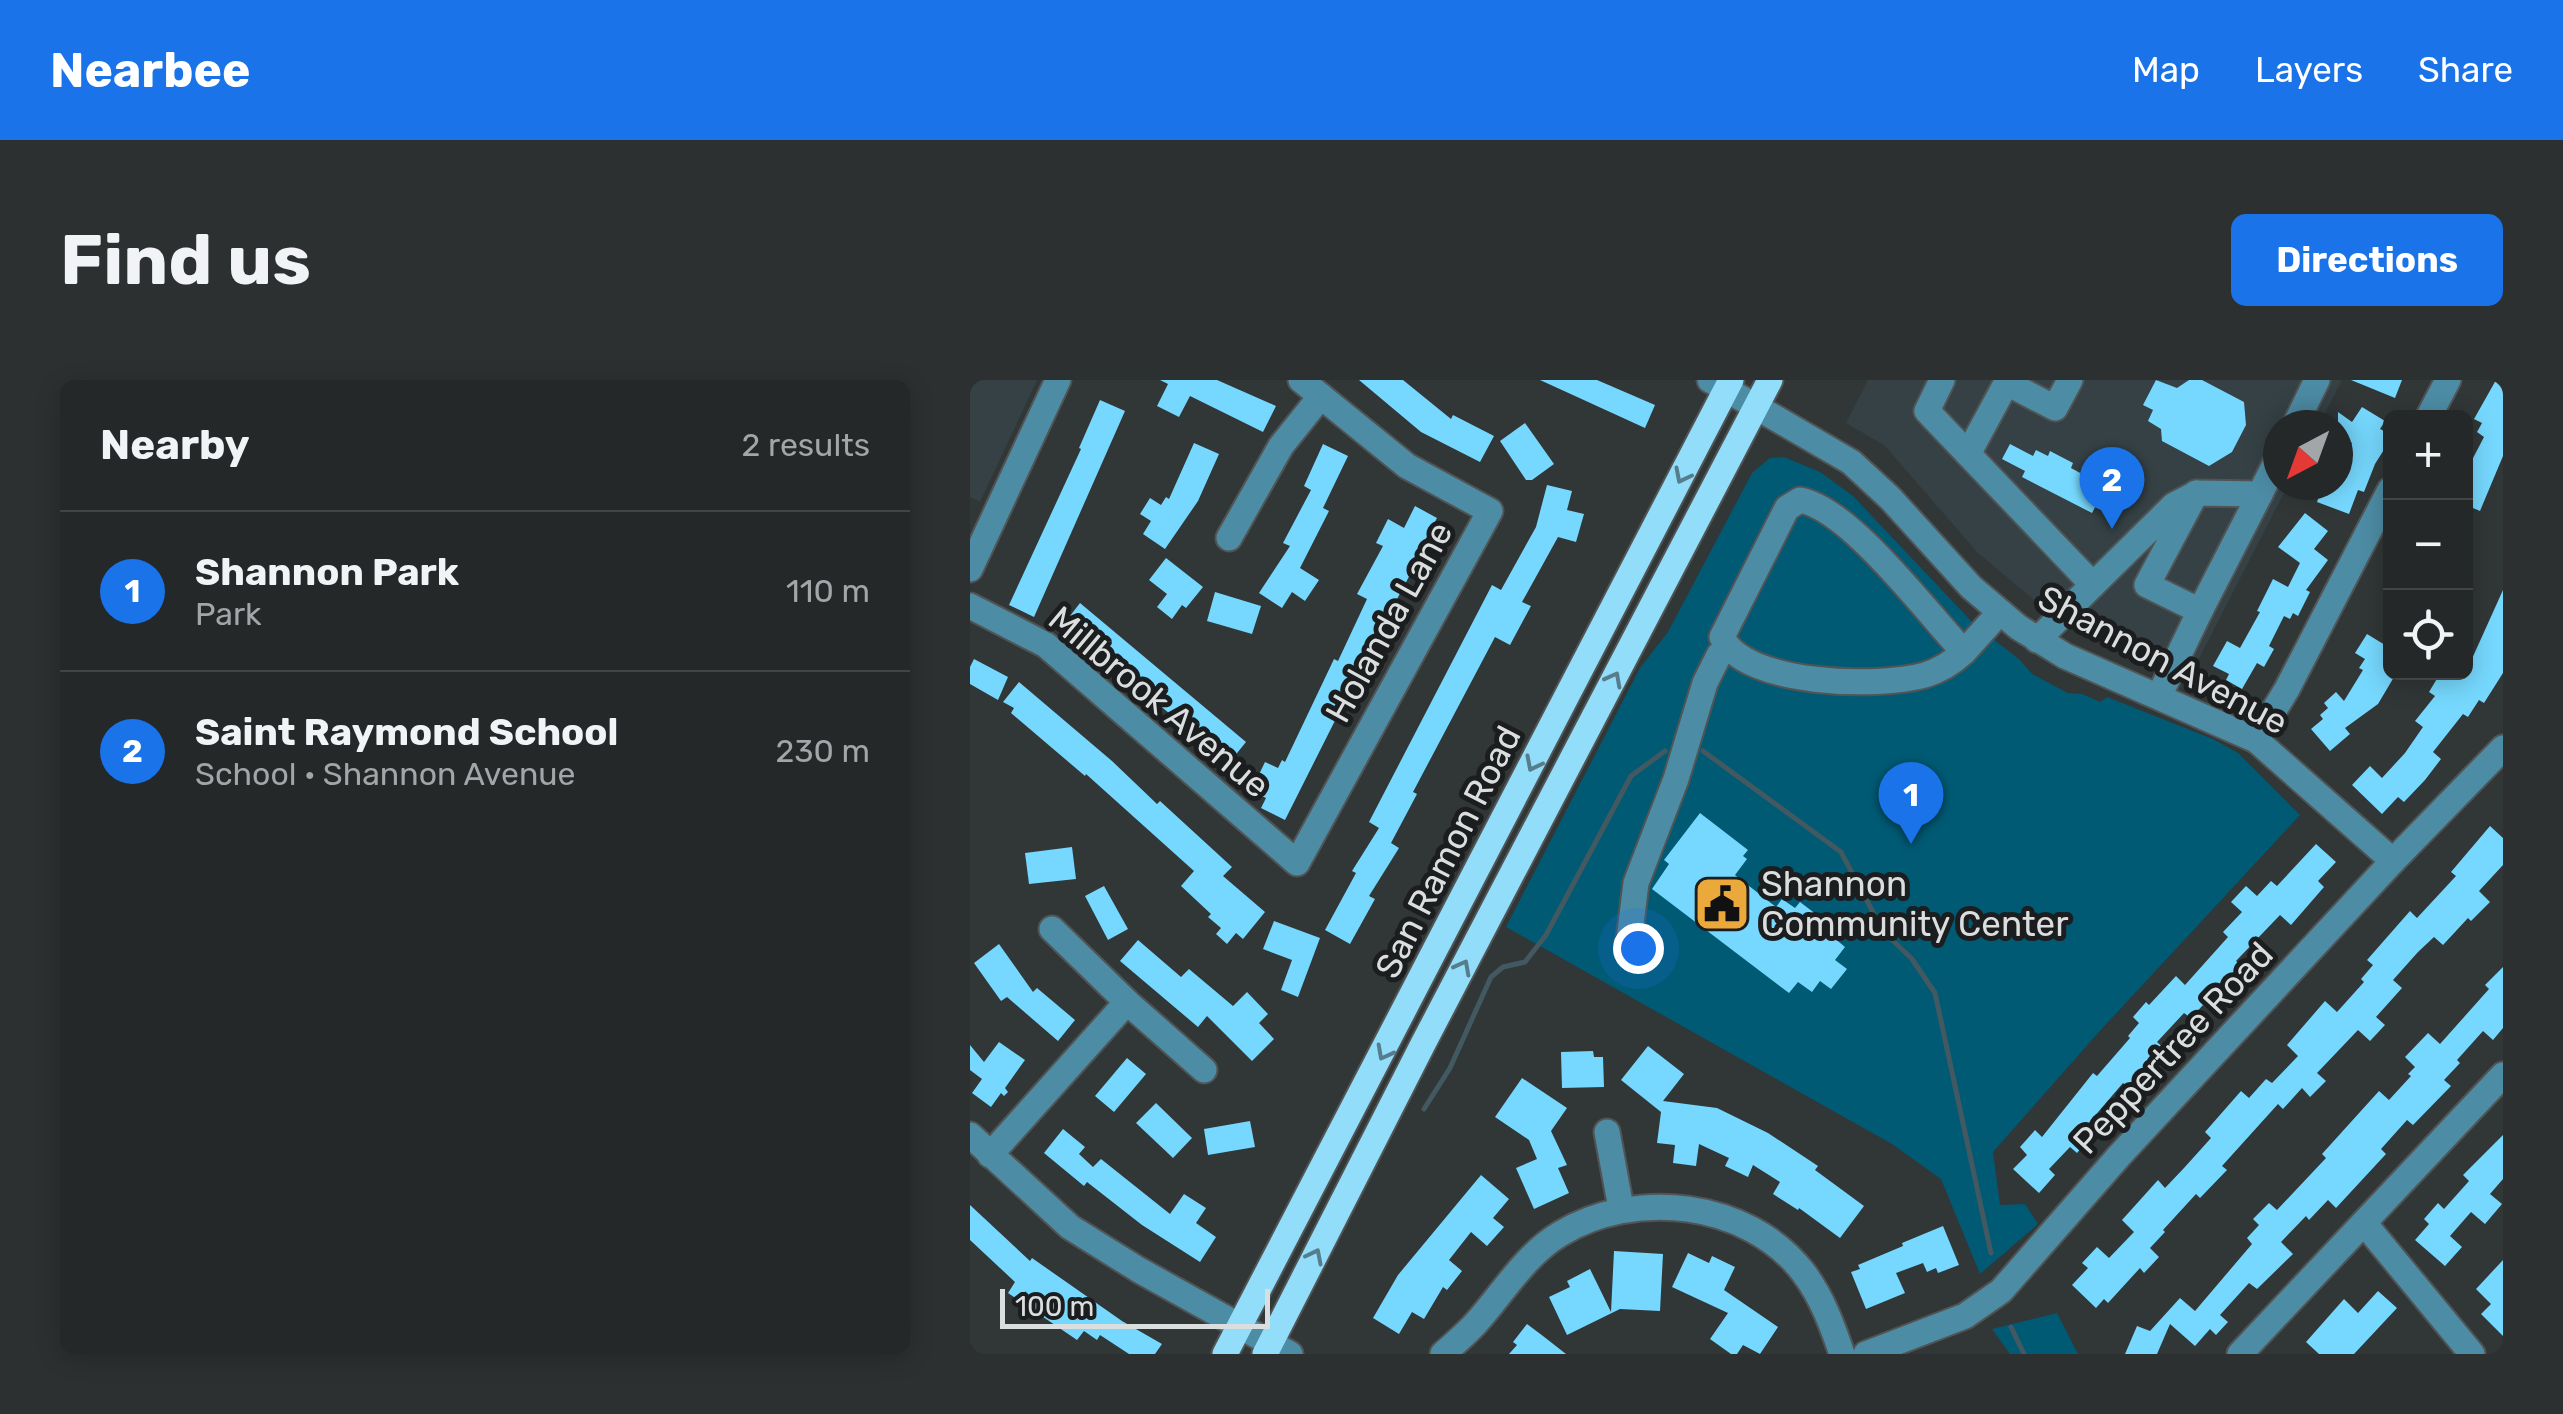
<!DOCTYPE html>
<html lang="en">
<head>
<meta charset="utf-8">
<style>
  :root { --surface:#252829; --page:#2d3031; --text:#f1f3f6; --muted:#a3a6a8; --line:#424446; --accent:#1a73e8 }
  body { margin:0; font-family:Rubik,sans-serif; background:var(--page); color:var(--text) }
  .controls { position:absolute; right:30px; top:30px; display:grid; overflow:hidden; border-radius:15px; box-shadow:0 5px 25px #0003 }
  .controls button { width:90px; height:90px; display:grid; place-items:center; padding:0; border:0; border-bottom:2px solid var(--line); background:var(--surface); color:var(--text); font:50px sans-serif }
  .compass { position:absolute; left:1293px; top:30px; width:90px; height:90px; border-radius:50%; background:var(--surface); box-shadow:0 5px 25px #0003; rotate:221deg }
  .scale { position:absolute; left:30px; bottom:25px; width:270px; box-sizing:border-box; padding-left:10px; border:5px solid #dbdedf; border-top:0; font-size:28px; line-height:35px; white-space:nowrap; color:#dbdedf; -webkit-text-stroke:8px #1b1d1e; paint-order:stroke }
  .you { position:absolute; left:668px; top:568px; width:35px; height:35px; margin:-25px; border:8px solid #fff; border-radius:50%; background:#1a73e8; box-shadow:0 0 0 15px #1a73e833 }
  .badge { display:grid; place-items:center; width:65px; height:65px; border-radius:50%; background:var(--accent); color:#fff; font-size:32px; font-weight:700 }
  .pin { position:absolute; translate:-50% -82px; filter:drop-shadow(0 2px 5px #0008) }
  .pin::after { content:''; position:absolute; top:52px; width:35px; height:30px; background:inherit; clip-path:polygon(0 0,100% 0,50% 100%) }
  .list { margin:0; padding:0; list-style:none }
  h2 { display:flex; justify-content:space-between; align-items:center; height:130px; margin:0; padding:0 40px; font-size:42px }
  h2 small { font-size:32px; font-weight:400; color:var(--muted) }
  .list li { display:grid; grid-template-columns:65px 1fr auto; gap:30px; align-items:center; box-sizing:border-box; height:160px; padding:0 40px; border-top:2px solid var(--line) }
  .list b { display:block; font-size:38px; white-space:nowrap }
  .list p { margin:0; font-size:32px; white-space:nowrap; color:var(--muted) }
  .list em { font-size:32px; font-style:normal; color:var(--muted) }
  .icon { flex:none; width:55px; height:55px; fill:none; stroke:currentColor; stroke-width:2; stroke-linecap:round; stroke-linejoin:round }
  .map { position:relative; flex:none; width:1533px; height:974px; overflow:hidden; border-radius:15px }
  header { display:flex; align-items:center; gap:60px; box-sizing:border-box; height:140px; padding:0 50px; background:var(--accent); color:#fff }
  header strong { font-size:48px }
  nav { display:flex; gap:55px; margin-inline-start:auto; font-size:35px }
  .intro { display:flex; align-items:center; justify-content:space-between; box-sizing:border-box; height:240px; padding:0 60px }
  h1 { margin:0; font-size:70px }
  .button { padding:25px 45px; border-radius:15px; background:var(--accent); color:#fff; font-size:35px; font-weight:700 }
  main { display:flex; gap:60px; padding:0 60px }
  aside { flex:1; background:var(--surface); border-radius:15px; box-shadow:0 5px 25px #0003 }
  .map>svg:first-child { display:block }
  .built { fill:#354145 }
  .green { fill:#005a74 }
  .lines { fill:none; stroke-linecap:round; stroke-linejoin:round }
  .stream { stroke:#425961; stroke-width:5 }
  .building { fill:#76d8fe }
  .minor-casing { stroke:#505455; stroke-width:29 }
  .major-casing { stroke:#505455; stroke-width:29 }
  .minor { stroke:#4d8ca5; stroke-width:25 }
  .major { stroke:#92ddfa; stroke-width:25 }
  .oneway { stroke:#567d8c }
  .labels { text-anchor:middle; stroke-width:10; stroke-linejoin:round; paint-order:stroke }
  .street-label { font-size:35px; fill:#dbdedf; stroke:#1b1d1e }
  .poi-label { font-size:35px; fill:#dbdedf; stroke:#1b1d1e; text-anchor:start }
</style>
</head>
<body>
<header>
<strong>Nearbee</strong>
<nav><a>Map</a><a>Layers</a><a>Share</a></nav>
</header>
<div class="intro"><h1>Find us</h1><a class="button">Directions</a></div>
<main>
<aside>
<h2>Nearby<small>2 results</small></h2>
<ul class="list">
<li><span class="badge">1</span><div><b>Shannon Park</b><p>Park</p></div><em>110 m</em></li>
<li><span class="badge">2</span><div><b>Saint Raymond School</b><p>School · Shannon Avenue</p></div><em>230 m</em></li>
</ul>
</aside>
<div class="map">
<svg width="1533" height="974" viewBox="0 0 1533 974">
  <rect width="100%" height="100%" fill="#313637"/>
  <g class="built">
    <polygon points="0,0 67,0 10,122 0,117"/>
    <polygon points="898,0 1372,0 1349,45 1308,45 1308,105 1318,105 1218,300 1119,255 1063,219 1008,173 914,65 876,43"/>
  </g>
  <g class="green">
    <polygon points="814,77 850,92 883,116 1003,243 1050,280 1062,294 1098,313 1112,314 1130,322 1137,317 1243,359 1268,373 1330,435 1128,653 1023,772 1030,825 1055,824 1068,844 1010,894 971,799 922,764 536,547 670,288 698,252 782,93 800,78"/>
    <polygon points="1087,933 1108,974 1040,974 1022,949"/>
  </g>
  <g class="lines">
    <g class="stream">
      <polyline points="733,371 871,472 913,551 942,579 965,613 1021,873"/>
      <polyline points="454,729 480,688 521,597 533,587 555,582 576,555 661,396 695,371"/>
      <polyline points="1041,947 1054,974"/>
    </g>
  </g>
  <g class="building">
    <polygon points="190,0 247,0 306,26 293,52 220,16 209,37 187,26 198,4"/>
    <polygon points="389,0 433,0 481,39 483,35 524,56 510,82 451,52"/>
    <polygon points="570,0 627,0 685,25 675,48"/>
    <polygon points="1186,0 1207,8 1219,0 1232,0 1274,22 1276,45 1262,72 1239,86 1192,61 1191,49 1178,41 1183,30 1173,25"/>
    <polygon points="1381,0 1432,0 1425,18"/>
    <polygon points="1526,0 1533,0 1533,76 1510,131 1496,125 1496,78 1502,80 1514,57 1507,52 1512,43 1504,39"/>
    <polygon points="130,20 155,31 64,237 39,225 111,69 109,68"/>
    <polygon points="1392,27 1415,41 1410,49 1416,52 1413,56 1420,60 1405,84 1394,112 1388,110 1379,134 1347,122 1353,105 1368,105 1382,63 1368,54 1368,32 1382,42"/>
    <polygon points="555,43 584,84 562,100 556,100 530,61"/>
    <polygon points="224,63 249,74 228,121 195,169 173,154 181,141 170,134 180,118 191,125 196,117 199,119"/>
    <polygon points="353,64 378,76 353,128 359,131 330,188 349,200 335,221 322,212 312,228 289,213 320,166 313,163 341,110 334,106"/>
    <polygon points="1040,64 1063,76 1066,70 1078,76 1080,71 1103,83 1101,88 1136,107 1122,133 1052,97 1055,91 1032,79"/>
    <polygon points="577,105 602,111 597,130 614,134 606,162 588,157 552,222 561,226 540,265 525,257 443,412 447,414 421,463 429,468 399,516 405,519 380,564 355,550 386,493 382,491 409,448 399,442 522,205 531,210 566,147"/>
    <polygon points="445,126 467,138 440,188 443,189 417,238 420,239 398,285 394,283 315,440 291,428 296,418 281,411 295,382 308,388 312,380 315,382 364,279 368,281 397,219 387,214 413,166 406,163 418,139 434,148"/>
    <polygon points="1335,133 1358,151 1344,169 1358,180 1336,210 1340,212 1328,236 1323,233 1320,239 1314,236 1299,266 1304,269 1294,287 1287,283 1272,309 1256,300 1259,294 1243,286 1257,261 1270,268 1290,232 1287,231 1303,199 1318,207 1330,183 1308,167"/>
    <polygon points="196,178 233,207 216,228 212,225 202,239 187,227 197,214 179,200"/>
    <polygon points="1533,210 1533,293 1514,323 1509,320 1498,337 1493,334 1463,372 1471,379 1455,400 1434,422 1428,417 1412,434 1382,405 1400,386 1412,398 1435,373 1453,347 1445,341 1465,316 1459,312 1471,292 1488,300 1496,292"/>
    <polygon points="245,212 291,226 282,254 237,241"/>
    <polygon points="110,223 276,362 259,383 93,245"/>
    <polygon points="1397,254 1420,268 1420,292 1427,292 1408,324 1375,348 1380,354 1360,371 1341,349 1353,339 1350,335 1358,328 1354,323 1366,312 1374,321 1393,290 1389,288 1395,279 1385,273"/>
    <polygon points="4,279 38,297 28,320 0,304 0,287"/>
    <polygon points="49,302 142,381 187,424 190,421 262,487 253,496 295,532 273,559 266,553 257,564 246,554 251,548 238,537 241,534 211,506 224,491 116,394 115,396 41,333 44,328 33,322"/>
    <polygon points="730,433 778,470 773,476 777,479 765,495 806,527 812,519 825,528 830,522 868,551 863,557 875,567 865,580 877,589 861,609 850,601 842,612 828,602 819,613 682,509 699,484 694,480"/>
    <polygon points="1520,446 1533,458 1533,485 1509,511 1520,522 1501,541 1498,538 1473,565 1464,557 1448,572 1423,600 1432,608 1406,637 1415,645 1400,661 1388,650 1347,693 1356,701 1340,717 1332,708 1313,729 1308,724 1252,786 1257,790 1230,818 1226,814 1193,850 1195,852 1180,868 1189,877 1174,893 1170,888 1138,923 1134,919 1126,928 1102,905 1118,888 1112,883 1127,867 1139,878 1164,852 1152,840 1188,800 1195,808 1214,788 1241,758 1235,752 1271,711 1279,718 1296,699 1302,703 1328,676 1317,665 1355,621 1367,632 1394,602 1391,599 1403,585 1397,580 1440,531 1447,538 1486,496 1481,492"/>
    <polygon points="1346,464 1366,482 1348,501 1354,507 1321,545 1310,535 1266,581 1276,590 1239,630 1233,625 1221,638 1214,633 1187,662 1199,673 1164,712 1153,703 1111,752 1119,759 1107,773 1100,767 1079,789 1085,795 1069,813 1043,789 1057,775 1050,767 1065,750 1072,757 1123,693 1127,696 1160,658 1158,656 1169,643 1163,637 1176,622 1179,625 1206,596 1215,605 1258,557 1253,552 1272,532 1261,522 1276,506 1287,516 1301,501 1307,506"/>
    <polygon points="102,467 106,499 59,504 55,473"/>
    <polygon points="134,506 158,549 138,560 115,516"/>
    <polygon points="304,541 350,558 328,617 311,610 322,580 293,569"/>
    <polygon points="168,560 211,597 219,589 263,626 277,612 298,634 289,643 304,659 282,681 237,636 228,647 150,581"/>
    <polygon points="29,564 63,612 67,608 105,640 88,661 37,617 31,621 4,583"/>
    <polygon points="1533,587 1533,648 1523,660 1513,651 1487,680 1490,683 1474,700 1481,706 1443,745 1437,740 1411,769 1416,774 1366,828 1358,820 1339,840 1336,836 1311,862 1323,874 1287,909 1279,903 1250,935 1258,942 1246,955 1240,949 1225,966 1200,944 1187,974 1155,974 1167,946 1180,951 1210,918 1225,931 1282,864 1277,858 1289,845 1283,839 1299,823 1307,830 1356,778 1352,774 1409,711 1419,720 1441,696 1438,694 1445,687 1435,677 1458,653 1470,664 1519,609 1515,605"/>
    <polygon points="29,662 55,680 35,708 38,712 34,716 31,713 21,727 2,713 12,699 0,690 0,665 14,682"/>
    <polygon points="678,666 714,694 693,721 747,728 798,753 848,786 845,790 894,826 870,858 829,828 828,830 803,814 810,802 783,785 778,797 755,786 759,778 729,764 726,786 703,783 705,765 687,763 691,732 651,700"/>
    <polygon points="623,671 624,677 633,677 634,707 592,708 591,672"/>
    <polygon points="157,678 176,694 144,732 125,716"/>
    <polygon points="552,698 597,728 581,751 597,785 588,788 599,813 564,829 546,788 567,779 559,760 525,737"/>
    <polygon points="186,723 222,758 203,778 166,743"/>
    <polygon points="280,741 285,767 238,775 234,749"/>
    <polygon points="93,749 115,767 109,774 123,787 131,779 200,834 214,814 236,828 226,843 246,857 230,882 172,845 117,802 114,806 74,773"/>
    <polygon points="1533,755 1533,799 1520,814 1532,824 1515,844 1501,832 1480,856 1492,867 1475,886 1445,860 1459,844 1454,839 1468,823 1474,829 1499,801 1493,795"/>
    <polygon points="511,795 539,819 523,838 534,847 517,866 501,852 479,880 492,891 477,910 473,907 454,939 442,932 429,954 403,938 428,895"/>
    <polygon points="0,825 60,881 62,878 152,941 192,964 185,974 159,974 130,955 127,960 114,951 107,960 38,913 45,902 0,860"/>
    <polygon points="973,846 989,885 968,893 966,888 957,892 953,883 926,893 935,913 896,929 881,892 890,889 888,885 933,866 932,863"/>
    <polygon points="644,871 693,874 690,931 650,929 597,955 579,917 600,907 597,901 620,889 641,932"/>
    <polygon points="718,873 739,883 742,876 765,887 754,910 808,947 790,974 773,965 767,974 761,974 740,959 758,933 702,907"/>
    <polygon points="1533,880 1533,956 1511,934 1521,924 1506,909"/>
    <polygon points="1408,911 1427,928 1384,974 1349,974 1336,962 1374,919 1388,933"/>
    <polygon points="557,944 573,956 596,974 539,974 547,965 543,962"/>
  </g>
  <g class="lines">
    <g class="minor-casing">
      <g id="minor">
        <polyline points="740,0 881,82 920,118 1001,207 1048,247 1095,276 1286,360 1423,481"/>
        <polyline points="972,0 957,31 998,74 1038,0"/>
        <polyline points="1037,3 1085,28 1100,0"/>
        <polyline points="1458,38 1478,0"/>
        <polyline points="1325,45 1347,0"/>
        <polyline points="998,74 1123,205"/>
        <polyline points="1226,113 1177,205 1230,231 1290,114"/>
        <polyline points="259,158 311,66 351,16"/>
        <polyline points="0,189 88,0"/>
        <polyline points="0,226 76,265 327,483 520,131 437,86 331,0"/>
        <polyline points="1067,260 1204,125 1227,113 1290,114 1308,78"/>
        <path d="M994,272C982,283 971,290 955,295C909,308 775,306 752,257L817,128L830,120C880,129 957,233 994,272L1030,232"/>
        <polyline points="1189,316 1230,231"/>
        <polyline points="1286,360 1317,309 1420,110"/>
        <polyline points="82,549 157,622 234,690"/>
        <polyline points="658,568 666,503 706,399 735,303 749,275 757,268"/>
        <polyline points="637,752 651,828"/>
        <polyline points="0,755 100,847 169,890 320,974"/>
        <polyline points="20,775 157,622"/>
        <polyline points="1394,843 1502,974"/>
        <path d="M473,974C484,964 496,954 506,943C533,913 555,875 590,854C664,809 777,820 833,892C852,917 862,945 872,974"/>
        <polyline points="896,974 995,936 1031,911 1149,776 1423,481 1533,368"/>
        <polyline points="1270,974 1533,695"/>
      </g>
    </g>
    <g class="major-casing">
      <g id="major">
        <polyline points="255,974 761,0"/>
        <polyline points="295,974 454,662 800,0"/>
      </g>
    </g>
    <use href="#minor" class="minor"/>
    <use href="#major" class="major"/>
  </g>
  <defs><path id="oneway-chevron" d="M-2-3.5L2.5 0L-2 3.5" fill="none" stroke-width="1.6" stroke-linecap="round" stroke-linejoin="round" transform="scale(2.5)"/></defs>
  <g class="oneway">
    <use href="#oneway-chevron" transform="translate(712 96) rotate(117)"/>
    <use href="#oneway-chevron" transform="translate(644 299) rotate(-62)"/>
    <use href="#oneway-chevron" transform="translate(563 384) rotate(117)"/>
    <use href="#oneway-chevron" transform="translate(493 587) rotate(-62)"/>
    <use href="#oneway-chevron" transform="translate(414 673) rotate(118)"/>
    <use href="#oneway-chevron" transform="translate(345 876) rotate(-63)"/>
  </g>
  <defs>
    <g id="civic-square" transform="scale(2.875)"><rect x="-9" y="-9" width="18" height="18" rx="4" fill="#eca93b" stroke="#1b1d1e"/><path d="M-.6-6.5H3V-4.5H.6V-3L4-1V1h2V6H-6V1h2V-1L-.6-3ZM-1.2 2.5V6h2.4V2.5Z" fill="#111"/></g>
  </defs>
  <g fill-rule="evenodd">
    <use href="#civic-square" x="752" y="524"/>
  </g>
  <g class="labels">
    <g class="street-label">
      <text transform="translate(419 242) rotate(-61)" y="12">Holanda Lane</text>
      <text transform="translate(1193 280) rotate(28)" y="12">Shannon Avenue</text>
      <text transform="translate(189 322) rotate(40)" y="12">Millbrook Avenue</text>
      <text transform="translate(478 472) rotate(-63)" y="12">San Ramon Road</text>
      <text transform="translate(1203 668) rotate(-47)" y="12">Peppertree Road</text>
    </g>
    <g class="poi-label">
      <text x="791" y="516">Shannon<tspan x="791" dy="40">Community Center</tspan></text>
    </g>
  </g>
</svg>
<div class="controls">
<button>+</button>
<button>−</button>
<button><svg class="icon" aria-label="locate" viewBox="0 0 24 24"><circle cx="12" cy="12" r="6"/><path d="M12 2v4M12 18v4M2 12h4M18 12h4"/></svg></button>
</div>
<svg class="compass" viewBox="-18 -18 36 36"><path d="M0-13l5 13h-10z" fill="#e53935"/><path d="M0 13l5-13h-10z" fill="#a3a6a8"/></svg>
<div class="scale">100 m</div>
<div class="you"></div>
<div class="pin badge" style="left:941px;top:464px">1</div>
<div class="pin badge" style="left:1142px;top:149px">2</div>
</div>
</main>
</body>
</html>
